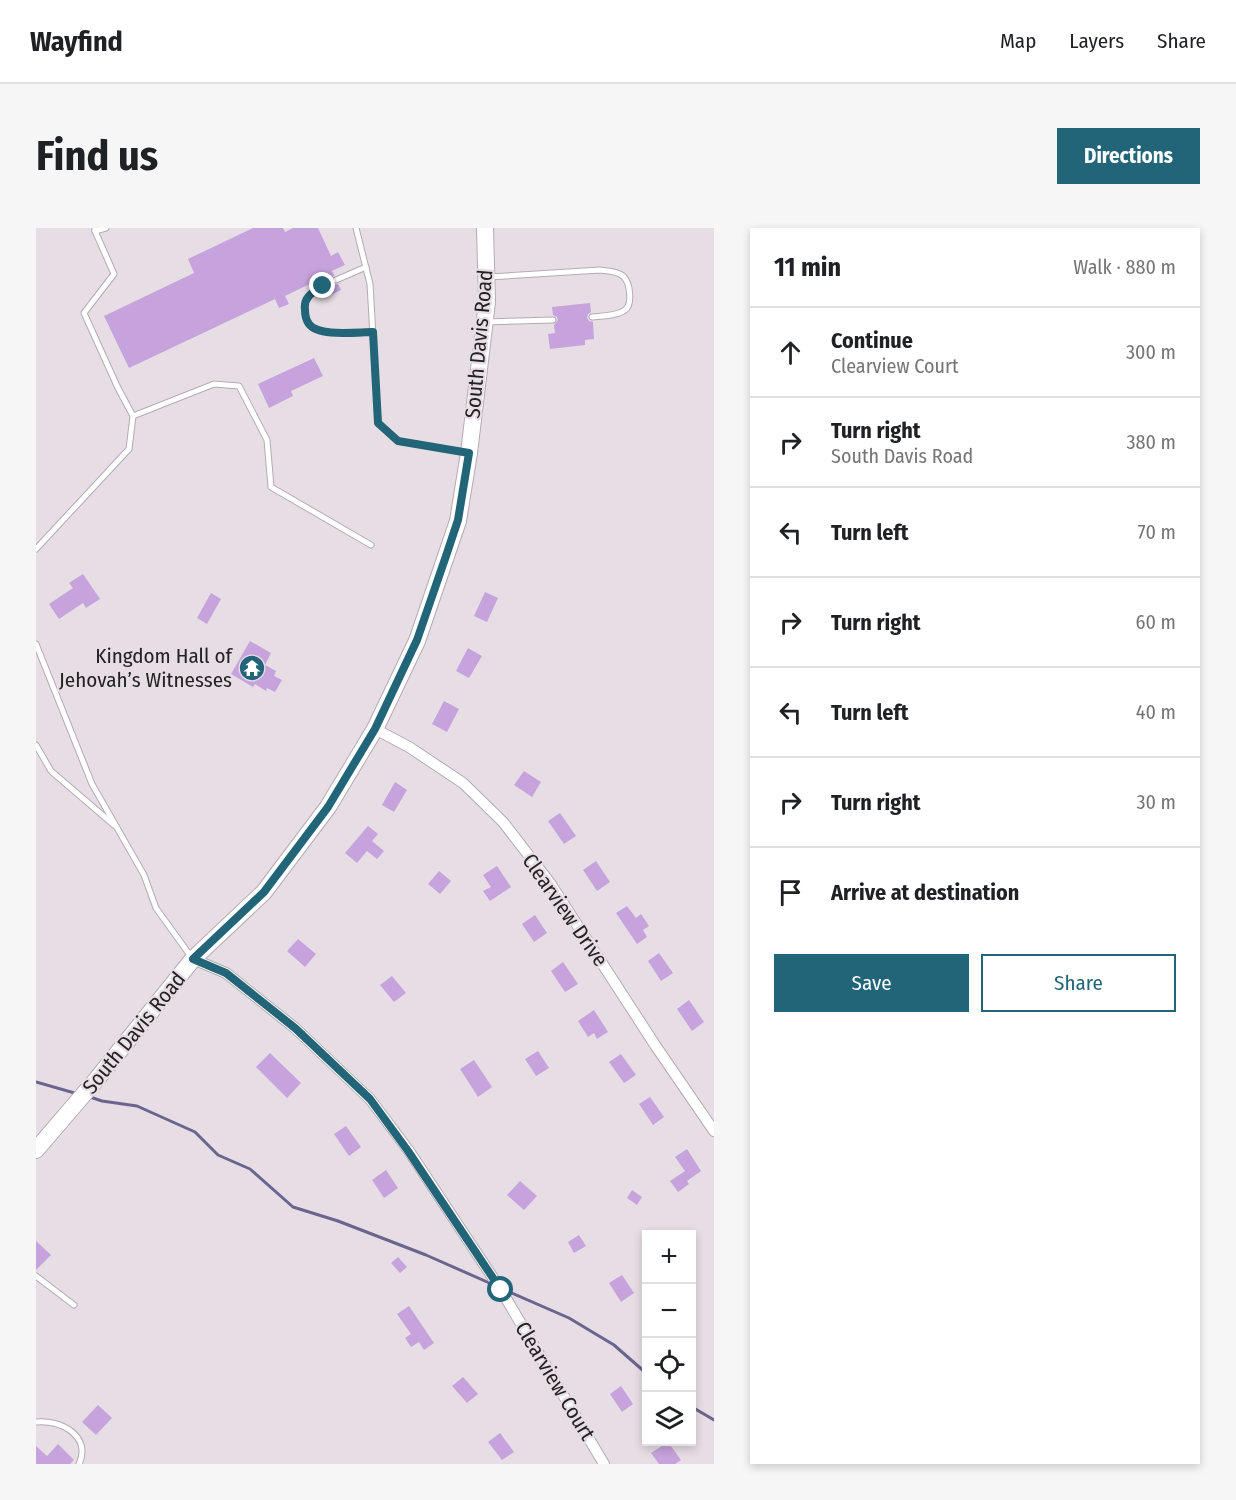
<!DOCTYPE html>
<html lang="en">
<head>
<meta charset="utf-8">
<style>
  :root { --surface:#fff; --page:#f6f6f6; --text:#202124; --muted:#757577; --line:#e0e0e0; --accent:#236578 }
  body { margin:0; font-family:"Fira Sans Condensed",sans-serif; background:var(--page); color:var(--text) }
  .controls { position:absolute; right:18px; bottom:18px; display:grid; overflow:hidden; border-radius:0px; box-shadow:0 3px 9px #0003 }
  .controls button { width:54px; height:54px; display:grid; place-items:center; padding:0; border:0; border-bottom:2px solid var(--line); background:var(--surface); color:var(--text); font:30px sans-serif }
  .stop { position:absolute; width:18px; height:18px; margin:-14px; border:4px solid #236578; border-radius:50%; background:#fff }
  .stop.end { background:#236578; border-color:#fff; box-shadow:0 2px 6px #0008 }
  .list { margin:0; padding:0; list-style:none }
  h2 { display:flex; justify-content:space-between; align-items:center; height:78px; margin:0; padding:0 24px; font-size:26px }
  h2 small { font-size:20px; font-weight:400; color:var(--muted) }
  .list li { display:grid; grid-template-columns:39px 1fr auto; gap:18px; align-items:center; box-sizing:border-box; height:90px; padding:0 24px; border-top:2px solid var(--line) }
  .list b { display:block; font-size:22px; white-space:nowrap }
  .list p { margin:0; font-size:20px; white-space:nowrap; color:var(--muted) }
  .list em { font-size:20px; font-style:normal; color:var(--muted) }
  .actions { display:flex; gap:12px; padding:18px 24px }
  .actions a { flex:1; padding:14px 0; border:2px solid var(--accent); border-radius:0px; text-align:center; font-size:21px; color:var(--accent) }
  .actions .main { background:var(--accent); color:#fff }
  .icon { flex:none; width:33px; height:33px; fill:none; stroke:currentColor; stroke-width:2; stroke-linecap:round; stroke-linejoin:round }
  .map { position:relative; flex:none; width:678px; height:1236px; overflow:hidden; border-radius:0px }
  header { display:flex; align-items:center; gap:36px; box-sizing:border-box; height:84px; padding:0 30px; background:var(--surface); border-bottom:2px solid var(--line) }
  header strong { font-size:28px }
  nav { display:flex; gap:33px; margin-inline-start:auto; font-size:21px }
  .intro { display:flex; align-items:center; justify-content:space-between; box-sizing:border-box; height:144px; padding:0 36px }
  h1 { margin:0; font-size:42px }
  .button { padding:15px 27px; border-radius:0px; background:var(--accent); color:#fff; font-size:21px; font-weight:700 }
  main { display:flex; gap:36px; padding:0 36px }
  aside { flex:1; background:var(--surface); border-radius:0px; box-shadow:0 3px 9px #0003 }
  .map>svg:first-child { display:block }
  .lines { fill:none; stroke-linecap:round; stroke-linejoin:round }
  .stream { stroke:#6a648e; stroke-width:3 }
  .building { fill:#c6a3dc }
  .lane-casing { stroke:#b4abb2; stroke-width:7 }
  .street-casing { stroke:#b4abb2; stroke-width:12 }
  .primary-casing { stroke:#b4abb2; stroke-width:18 }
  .lane { stroke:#fff; stroke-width:5 }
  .street { stroke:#fff; stroke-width:10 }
  .primary { stroke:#fff; stroke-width:16 }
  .route { stroke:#236578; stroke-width:8 }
  .labels { text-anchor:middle; stroke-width:4.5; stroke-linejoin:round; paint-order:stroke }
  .street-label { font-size:21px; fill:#242123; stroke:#e7dee5 }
  .poi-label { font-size:21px; fill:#242123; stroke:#e7dee5; text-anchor:end }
</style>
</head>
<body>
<header>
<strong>Wayfind</strong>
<nav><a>Map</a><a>Layers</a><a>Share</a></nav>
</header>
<div class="intro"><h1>Find us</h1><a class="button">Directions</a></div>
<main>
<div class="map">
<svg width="678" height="1236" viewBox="0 0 678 1236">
  <rect width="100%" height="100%" fill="#e7dee5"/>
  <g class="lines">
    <g class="stream">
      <polyline points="0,854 42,866"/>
      <polyline points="54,869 66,873 101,878 159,904 182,927 214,941 257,979 302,993 390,1027 458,1057"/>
      <polyline points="469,1062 533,1090 578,1117 610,1145"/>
      <polyline points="656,1179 678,1192"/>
    </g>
  </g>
  <g class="building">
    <polygon points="217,0 247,0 249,4 257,0 282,0 295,28 302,24 309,37 296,43 298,47 295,51 296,54 299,57 302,56 305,62 292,68 289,62 291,60 291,56 289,54 285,54 284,51 249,68 253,76 243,80 239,71 93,140 68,88 158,45 152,31"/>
    <polygon points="554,75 555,84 552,86 551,90 553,93 557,94 558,111 549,112 549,117 514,121 512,106 519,105 518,97 522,92 521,89 517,87 516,79"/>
    <polygon points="278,130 287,148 255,163 257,168 233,180 222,156"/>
    <polygon points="47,346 64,371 50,380 47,375 23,391 13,376 37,360 33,355"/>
    <polygon points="449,364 462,370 451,394 438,388"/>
    <polygon points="175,365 185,371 171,396 161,390"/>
    <polygon points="214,413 235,425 229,437 240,443 238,448 246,452 239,464 231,460 230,463 219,456 217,459 195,446"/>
    <polygon points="432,420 446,428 433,450 420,443"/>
    <polygon points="408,473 423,481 411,504 396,496"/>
    <polygon points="488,543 505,554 496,569 478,557"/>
    <polygon points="359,554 371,562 358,584 346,577"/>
    <polygon points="524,585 540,608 528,616 512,593"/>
    <polygon points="332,598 342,606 336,613 348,623 341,631 331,623 321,635 309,625"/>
    <polygon points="560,633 574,654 561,663 547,642"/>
    <polygon points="461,638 475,659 454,673 447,663 455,659 447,647"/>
    <polygon points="403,643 415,653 404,666 392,656"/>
    <polygon points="591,678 600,690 605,686 613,698 607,702 611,709 601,716 580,685"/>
    <polygon points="499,687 511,705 498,714 486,696"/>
    <polygon points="262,711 280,726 269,739 251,723"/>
    <polygon points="623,725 637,745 625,753 612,733"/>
    <polygon points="527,734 542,756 529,764 515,743"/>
    <polygon points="356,748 370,765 358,774 344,757"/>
    <polygon points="653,772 668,794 656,803 641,781"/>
    <polygon points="558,782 572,804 561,811 558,805 552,809 542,793"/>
    <polygon points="502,823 513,840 500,848 489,831"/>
    <polygon points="234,825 265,855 251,870 220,839"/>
    <polygon points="585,826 600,847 588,855 573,834"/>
    <polygon points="438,832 456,859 442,869 424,841"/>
    <polygon points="614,869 628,889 617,897 603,876"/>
    <polygon points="310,898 325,919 313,928 298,906"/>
    <polygon points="651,921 665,943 651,953 653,956 642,964 634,953 649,943 639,929"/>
    <polygon points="350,942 362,960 348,970 336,952"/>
    <polygon points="484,953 501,968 488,982 471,967"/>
    <polygon points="596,962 606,969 601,977 591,970"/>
    <polygon points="543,1007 550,1018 538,1025 532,1014"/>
    <polygon points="0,1013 15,1027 0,1042"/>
    <polygon points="362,1029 371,1039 364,1045 355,1035"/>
    <polygon points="586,1047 598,1065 585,1074 573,1055"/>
    <polygon points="373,1078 398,1115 388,1122 383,1114 375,1119 369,1110 375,1106 361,1086"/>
    <polygon points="427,1149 442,1166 431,1175 416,1158"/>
    <polygon points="585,1158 597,1176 586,1184 574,1166"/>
    <polygon points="62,1177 76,1190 60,1207 46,1194"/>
    <polygon points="464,1205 478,1224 466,1232 452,1214"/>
    <polygon points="632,1214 645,1232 639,1236 623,1236 615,1225"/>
    <polygon points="22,1216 38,1232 34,1236 0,1236 0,1218 11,1228"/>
  </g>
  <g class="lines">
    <g class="lane-casing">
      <g id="lane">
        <polyline points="320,0 334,56 342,195 362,213 432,225"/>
        <polyline points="59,3 70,0"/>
        <path d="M453,49L564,42C571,43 581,43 587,48C594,54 597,76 589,82C581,88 566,88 556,89"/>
        <polyline points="300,52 330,39"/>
        <path d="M287,58C277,64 267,69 269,82C269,87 270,92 273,96C282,109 321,104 337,104"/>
        <polyline points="450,94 517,92"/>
        <polyline points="97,188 178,156 203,158 231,212 235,259 335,317"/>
        <polyline points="0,321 93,221 97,188 82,160 48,85 78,46 59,3 59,0"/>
        <polyline points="0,416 56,556 108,647 120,680 156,730"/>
        <polyline points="0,517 15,543 78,597"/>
        <polyline points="0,1048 38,1077"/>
        <path d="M0,1194C24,1191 56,1208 43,1236"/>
      </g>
    </g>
    <g class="street-casing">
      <g id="street">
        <polyline points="339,501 373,519 427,555 467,594 514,655 619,817 678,903"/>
        <polyline points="157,731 190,745 259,800 334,871 373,923 465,1062 568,1236"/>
      </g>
    </g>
    <g class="primary-casing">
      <polyline id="primary" points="0,922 60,852 157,731 228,664 292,579 339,501 381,413 422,293 433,225 451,74 449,0"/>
    </g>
    <use href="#lane" class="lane"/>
    <use href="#street" class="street"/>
    <use href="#primary" class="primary"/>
  </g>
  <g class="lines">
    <path class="route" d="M287,58C277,64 267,69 269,82C269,87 270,92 273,96C282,109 321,104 337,104L342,195L362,213L433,225L422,292L410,328L381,412L339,501L292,579L228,664L157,731L190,745L259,800L334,871L372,923L465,1062"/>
  </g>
  <defs>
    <g id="temple-disc" transform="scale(1.35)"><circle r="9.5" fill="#236578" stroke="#e7dee5"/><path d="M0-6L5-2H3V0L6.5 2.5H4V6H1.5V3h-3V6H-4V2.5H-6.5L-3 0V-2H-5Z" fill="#fff"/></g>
  </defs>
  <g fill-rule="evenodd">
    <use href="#temple-disc" x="216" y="440"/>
  </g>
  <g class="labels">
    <g class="street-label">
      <text transform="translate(443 116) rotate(-85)" y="7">South Davis Road</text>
      <text transform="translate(529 682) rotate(55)" y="7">Clearview Drive</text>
      <text transform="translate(98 805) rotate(-51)" y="7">South Davis Road</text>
      <text transform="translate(519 1153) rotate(59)" y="7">Clearview Court</text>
    </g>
    <g class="poi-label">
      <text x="196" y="435">Kingdom Hall of<tspan x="196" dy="24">Jehovah’s Witnesses</tspan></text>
    </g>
  </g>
</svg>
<div class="controls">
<button>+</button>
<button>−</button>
<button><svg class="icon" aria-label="locate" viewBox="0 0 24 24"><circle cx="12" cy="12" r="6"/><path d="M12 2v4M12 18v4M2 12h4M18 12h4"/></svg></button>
<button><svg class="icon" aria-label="layers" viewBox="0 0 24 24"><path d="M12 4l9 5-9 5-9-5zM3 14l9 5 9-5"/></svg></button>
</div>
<div class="stop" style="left:465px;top:1062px"></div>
<div class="stop end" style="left:287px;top:58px"></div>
</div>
<aside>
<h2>11 min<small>Walk · 880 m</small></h2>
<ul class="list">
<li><svg class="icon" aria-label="ahead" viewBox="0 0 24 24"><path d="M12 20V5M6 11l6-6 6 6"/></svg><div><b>Continue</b><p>Clearview Court</p></div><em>300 m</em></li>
<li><svg class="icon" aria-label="right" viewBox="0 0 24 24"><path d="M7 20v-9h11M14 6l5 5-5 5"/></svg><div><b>Turn right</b><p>South Davis Road</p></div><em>380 m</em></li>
<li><svg class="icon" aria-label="left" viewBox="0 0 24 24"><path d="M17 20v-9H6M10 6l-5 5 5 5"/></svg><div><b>Turn left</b></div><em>70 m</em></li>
<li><svg class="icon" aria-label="right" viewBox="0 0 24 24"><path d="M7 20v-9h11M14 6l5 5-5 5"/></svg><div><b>Turn right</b></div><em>60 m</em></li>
<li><svg class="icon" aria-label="left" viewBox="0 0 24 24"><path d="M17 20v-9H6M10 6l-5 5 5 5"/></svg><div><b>Turn left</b></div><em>40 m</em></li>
<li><svg class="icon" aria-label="right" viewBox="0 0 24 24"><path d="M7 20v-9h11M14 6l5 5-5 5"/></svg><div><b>Turn right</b></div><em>30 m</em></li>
<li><svg class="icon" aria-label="arrive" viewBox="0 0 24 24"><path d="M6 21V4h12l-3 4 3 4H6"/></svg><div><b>Arrive at destination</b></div></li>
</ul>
<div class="actions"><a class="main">Save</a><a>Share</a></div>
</aside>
</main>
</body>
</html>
